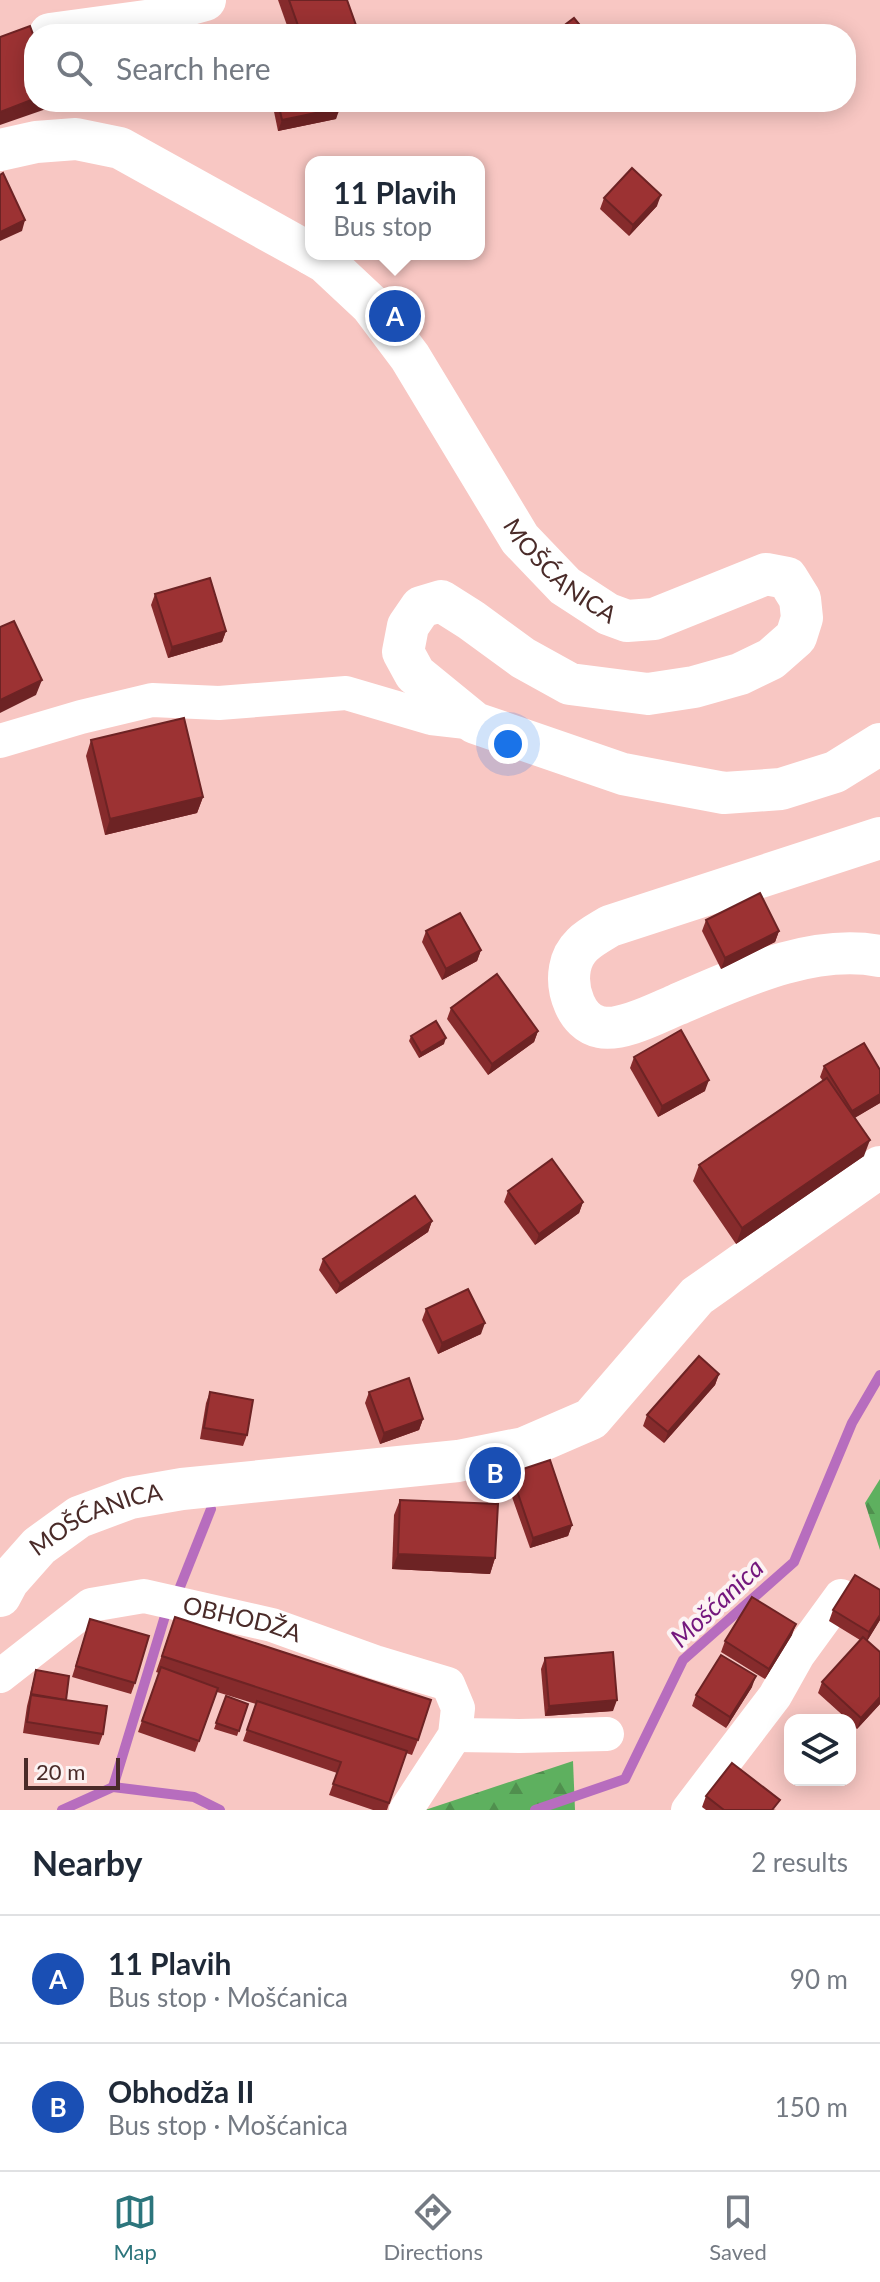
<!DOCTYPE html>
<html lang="en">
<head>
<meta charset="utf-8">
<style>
  :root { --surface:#fff; --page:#f2f2f3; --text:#1f2937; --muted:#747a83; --line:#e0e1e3; --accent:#2c757c }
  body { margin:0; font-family:Lato,sans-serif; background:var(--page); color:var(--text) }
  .controls { position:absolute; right:24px; bottom:24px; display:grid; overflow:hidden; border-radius:16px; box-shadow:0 4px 20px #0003 }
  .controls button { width:72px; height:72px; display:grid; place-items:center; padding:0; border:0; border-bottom:2px solid var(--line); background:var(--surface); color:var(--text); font:40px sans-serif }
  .scale { position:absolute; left:24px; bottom:20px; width:96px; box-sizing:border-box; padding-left:8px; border:4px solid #4a2b29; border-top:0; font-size:22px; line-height:28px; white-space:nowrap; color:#4a2b29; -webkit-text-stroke:6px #fcf3f3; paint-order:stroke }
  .you { position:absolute; left:508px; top:744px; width:28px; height:28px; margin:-20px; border:6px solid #fff; border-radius:50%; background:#1a73e8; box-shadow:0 0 0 12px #1a73e833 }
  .badge { display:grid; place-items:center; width:52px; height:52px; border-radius:50%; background:var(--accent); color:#fff; font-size:26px; font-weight:700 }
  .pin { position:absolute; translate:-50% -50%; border:4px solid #fff; box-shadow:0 2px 8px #0006 }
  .popup { position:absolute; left:305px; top:156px; width:180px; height:104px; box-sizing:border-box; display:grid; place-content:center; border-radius:16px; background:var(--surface); filter:drop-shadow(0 2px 6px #0005); font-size:26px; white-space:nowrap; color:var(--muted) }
  .popup b { font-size:30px; color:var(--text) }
  .popup::after { content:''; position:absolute; left:50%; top:100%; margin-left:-16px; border:16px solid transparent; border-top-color:var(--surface) }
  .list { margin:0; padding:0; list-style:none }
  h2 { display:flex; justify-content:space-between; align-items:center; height:104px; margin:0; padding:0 32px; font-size:34px }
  h2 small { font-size:26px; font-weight:400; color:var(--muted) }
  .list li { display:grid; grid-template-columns:52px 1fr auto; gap:24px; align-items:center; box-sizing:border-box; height:128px; padding:0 32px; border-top:2px solid var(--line) }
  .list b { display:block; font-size:30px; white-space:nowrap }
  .list p { margin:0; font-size:26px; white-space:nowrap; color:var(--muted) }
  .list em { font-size:26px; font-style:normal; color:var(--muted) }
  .icon { flex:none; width:44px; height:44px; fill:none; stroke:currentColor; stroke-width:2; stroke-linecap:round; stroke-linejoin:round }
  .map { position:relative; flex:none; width:880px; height:1810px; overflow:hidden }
  .search { position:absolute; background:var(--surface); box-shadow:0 4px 20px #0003; left:24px; right:24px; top:24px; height:88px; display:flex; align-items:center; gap:20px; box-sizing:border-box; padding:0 28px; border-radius:32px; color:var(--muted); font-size:30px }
  .sheet { height:360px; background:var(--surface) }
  nav { display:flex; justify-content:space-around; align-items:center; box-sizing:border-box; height:112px; border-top:2px solid var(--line); background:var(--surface); font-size:22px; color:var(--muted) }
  nav a { display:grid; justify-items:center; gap:4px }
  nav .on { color:var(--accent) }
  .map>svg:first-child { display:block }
  .forest { fill:url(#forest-firs) }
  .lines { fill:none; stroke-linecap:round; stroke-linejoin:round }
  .stream { stroke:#b76dbe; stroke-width:10 }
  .minor { stroke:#fff; stroke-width:34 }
  .major { stroke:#fff; stroke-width:42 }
  .wall { fill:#862b2c }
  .shaded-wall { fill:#6d2324 }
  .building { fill:#9c3233; stroke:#6d2324; stroke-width:2 }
  .labels { text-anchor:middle; stroke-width:8; stroke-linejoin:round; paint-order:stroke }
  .street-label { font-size:24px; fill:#4a2b29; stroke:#fcf3f3 }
  .water-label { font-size:26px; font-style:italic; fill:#74177d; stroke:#fcf3f3 }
</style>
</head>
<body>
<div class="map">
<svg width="880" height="1810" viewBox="0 0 880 1810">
  <defs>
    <pattern id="forest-firs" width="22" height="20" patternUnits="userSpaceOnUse" patternTransform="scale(2)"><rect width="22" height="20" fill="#5eb05f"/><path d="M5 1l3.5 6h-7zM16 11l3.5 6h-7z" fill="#508f4e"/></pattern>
  </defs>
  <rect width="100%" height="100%" fill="#f8c7c3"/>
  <g class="forest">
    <polygon points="880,1479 880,1550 865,1503"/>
    <polygon points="573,1761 575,1810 425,1810"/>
  </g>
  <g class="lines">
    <g class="stream">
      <polyline points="180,1587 211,1509"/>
      <polyline points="113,1787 165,1616"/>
      <polyline points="62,1810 113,1787 194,1797 220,1810"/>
      <polyline points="535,1810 625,1779 683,1660 794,1562 852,1423 880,1375"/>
    </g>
    <g class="minor">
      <polyline points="0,741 81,717 152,700 219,703 346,693 431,718 475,723"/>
      <path id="s1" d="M0,1676L91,1605L144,1596L272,1625L375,1662L448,1684L458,1708L455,1735L406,1810"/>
      <polyline points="455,1735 519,1736 607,1734"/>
      <polyline points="688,1810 775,1696 798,1655 841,1596"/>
    </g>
    <g class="major">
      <polyline points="50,34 161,19 187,5 205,0"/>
      <polyline points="0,150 36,142 76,139 120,148 311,254"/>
      <path id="s2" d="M311,254L325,262L371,305L410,357L520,539L565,586L608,614L627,621L654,619L766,574L787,578L800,599L802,618L796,637L771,659L740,674L694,687L648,694L570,684L523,658L471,620L441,601L421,607L408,626L403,652L415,674L475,723L623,774L724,793L781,789L835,772L880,744"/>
      <path d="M880,838L610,926C592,937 574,945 570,968C566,990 576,1022 600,1027C621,1032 657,1013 676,1005C737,979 811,943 880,956"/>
      <path id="s3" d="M0,1596L8,1581L39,1546L79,1517L130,1498L182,1489L458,1461L524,1448L591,1419L697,1296L880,1167"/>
    </g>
  </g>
  <g class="wall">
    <polygon points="278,0 347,0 357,34 290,34"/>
    <polygon points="272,102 338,102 336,119 278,131"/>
    <polygon points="604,198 657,206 629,236 600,209"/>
    <polygon points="155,594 226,631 222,642 168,658 151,605"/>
    <polygon points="91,740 203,797 197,813 105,835 86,756"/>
    <polygon points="706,920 779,931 775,942 721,969 702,931"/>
    <polygon points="426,931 481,950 477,961 442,980 422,942"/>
    <polygon points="451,1008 538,1031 534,1042 488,1075 447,1019"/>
    <polygon points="411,1036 444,1044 419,1058 409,1041"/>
    <polygon points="634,1057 705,1091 658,1117 630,1068"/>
    <polygon points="824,1066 880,1070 880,1103 854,1118 864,1156 736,1244 693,1181 699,1165 823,1081 820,1077"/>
    <polygon points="508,1191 583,1202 579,1213 535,1245 504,1202"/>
    <polygon points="432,1221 428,1232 336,1294 319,1270 323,1259"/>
    <polygon points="426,1309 481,1334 438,1354 422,1320"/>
    <polygon points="719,1374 715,1385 664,1443 643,1426 647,1415"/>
    <polygon points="210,1392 247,1435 243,1446 200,1439 206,1403"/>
    <polygon points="369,1392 423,1419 419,1430 380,1444 365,1403"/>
    <polygon points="511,1473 572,1525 568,1536 530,1548 507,1483"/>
    <polygon points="400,1500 495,1558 490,1574 392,1569 394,1515"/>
    <polygon points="833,1610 880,1620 867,1641 880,1704 857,1729 850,1722 850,1720 848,1720 818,1693 822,1682 860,1640 829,1621"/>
    <polygon points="175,1617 418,1740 412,1755 406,1753 387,1810 373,1810 329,1795 337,1773 243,1741 256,1704 217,1692 195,1752 138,1732 159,1673 156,1672"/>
    <polygon points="90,1619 135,1683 131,1694 72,1677"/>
    <polygon points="792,1635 765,1679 721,1652 725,1641"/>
    <polygon points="545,1658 613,1711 545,1716 541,1669"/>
    <polygon points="36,1670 66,1700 103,1734 99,1745 23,1733 27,1706"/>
    <polygon points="752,1687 726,1728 692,1706 696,1695"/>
    <polygon points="226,1696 248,1704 237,1736 214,1729"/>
    <polygon points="706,1796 776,1810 706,1810 702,1807"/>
  </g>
  <g class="shaded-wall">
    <polygon points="34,99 34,102 51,102 49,108 0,125 0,112"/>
    <polygon points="173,102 183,102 171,108"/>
    <polygon points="340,108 336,119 278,131 282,120"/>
    <polygon points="661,195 657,206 629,236 633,225"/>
    <polygon points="25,220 22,231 0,241 0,232"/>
    <polygon points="226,631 222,642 168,658 172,647"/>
    <polygon points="42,680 36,695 0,713 0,700"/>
    <polygon points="203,797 197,813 105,835 110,819"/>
    <polygon points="779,931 775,942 721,969 725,958"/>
    <polygon points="481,950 477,961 442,980 446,969"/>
    <polygon points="538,1031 534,1042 488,1075 492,1064"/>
    <polygon points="446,1038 444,1044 419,1058 421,1053"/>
    <polygon points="709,1080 705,1091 658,1117 662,1106"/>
    <polygon points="880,1094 880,1103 848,1122 852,1111"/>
    <polygon points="870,1140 864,1156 736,1244 742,1228"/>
    <polygon points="583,1202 579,1213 535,1245 539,1234"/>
    <polygon points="432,1221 428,1232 336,1294 340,1284"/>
    <polygon points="485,1323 481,1334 438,1354 442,1343"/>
    <polygon points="719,1374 715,1385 664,1443 668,1432"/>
    <polygon points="423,1419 419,1430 380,1444 384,1433"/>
    <polygon points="572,1525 568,1536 530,1548 533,1538"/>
    <polygon points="398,1554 495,1558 490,1574 392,1569"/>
    <polygon points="880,1615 880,1620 866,1643 869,1632"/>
    <polygon points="796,1624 792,1635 765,1679 769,1669"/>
    <polygon points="756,1676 752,1687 726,1728 730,1717"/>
    <polygon points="880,1697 880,1704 857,1729 861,1718"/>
    <polygon points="617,1700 613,1711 545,1716 549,1706"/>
  </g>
  <g class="building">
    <polygon points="289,0 347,0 358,31 350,34 301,34"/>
    <polygon points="574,18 587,34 553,34"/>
    <polygon points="30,26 34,37 34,99 0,112 0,37"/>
    <polygon points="278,102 338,102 340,108 282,120"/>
    <polygon points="632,168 661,195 633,225 604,198"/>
    <polygon points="3,173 25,220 0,232 0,175"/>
    <polygon points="210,578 226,631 172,647 155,594"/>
    <polygon points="14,621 42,680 0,700 0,627"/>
    <polygon points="184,718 203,797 110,819 91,740"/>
    <polygon points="760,893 779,931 725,958 706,920"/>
    <polygon points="460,913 481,950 446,969 426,931"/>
    <polygon points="497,974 538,1031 492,1064 451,1008"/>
    <polygon points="436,1021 446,1038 421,1053 411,1036"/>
    <polygon points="681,1030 709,1080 662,1106 634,1057"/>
    <polygon points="864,1043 880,1070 880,1094 852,1111 824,1066"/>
    <polygon points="827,1078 870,1140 742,1228 699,1165"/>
    <polygon points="552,1159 583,1202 539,1234 508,1191"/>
    <polygon points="415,1196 432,1221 340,1284 323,1259"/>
    <polygon points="468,1289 485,1323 442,1343 426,1309"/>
    <polygon points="699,1356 719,1374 668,1432 647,1415"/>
    <polygon points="409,1378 423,1419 384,1433 369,1392"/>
    <polygon points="210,1392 253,1400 247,1435 204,1428"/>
    <polygon points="550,1460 572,1525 533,1538 511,1473"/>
    <polygon points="400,1500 498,1504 495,1558 398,1554"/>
    <polygon points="855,1575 880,1590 880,1615 869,1632 833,1610"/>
    <polygon points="752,1597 796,1624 769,1669 725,1641"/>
    <polygon points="175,1617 431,1700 418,1740 162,1656"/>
    <polygon points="90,1619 149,1636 135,1683 76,1666"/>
    <polygon points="863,1637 880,1652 880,1697 861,1718 822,1682"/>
    <polygon points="613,1652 617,1700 549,1706 545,1658"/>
    <polygon points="721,1655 756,1676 730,1717 696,1695"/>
    <polygon points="161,1667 218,1688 199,1741 142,1721"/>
    <polygon points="36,1670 69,1676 66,1700 31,1694"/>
    <polygon points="31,1695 107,1706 103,1734 27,1722"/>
    <polygon points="226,1696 248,1704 239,1731 216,1723"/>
    <polygon points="257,1701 407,1751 389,1803 333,1784 341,1762 247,1730"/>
    <polygon points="732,1763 780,1800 772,1810 724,1810 706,1796"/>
  </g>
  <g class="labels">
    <g class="street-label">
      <text dy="8" stroke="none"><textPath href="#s2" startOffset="408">MOŠĆANICA</textPath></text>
      <text dy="8" stroke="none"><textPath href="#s3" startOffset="128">MOŠĆANICA</textPath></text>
      <text dy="8" stroke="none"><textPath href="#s1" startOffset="270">OBHODŽA</textPath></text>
    </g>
    <g class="water-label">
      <text transform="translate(717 1603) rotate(-43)" y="9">Mošćanica</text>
    </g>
  </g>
</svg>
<div class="controls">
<button><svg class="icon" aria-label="layers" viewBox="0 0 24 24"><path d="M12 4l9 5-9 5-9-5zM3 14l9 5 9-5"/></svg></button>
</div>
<div class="scale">20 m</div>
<div class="you"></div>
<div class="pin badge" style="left:395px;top:316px;background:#1a4fb4">A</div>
<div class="popup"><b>11 Plavih</b>Bus stop</div>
<div class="pin badge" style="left:495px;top:1473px;background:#1a4fb4">B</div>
<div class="search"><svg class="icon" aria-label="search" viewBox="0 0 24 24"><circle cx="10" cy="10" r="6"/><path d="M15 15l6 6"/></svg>Search here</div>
</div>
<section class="sheet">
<h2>Nearby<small>2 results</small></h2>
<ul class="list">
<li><span class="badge" style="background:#1a4fb4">A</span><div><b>11 Plavih</b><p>Bus stop · Mošćanica</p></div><em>90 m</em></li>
<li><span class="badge" style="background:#1a4fb4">B</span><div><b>Obhodža II</b><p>Bus stop · Mošćanica</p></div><em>150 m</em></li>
</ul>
</section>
<nav>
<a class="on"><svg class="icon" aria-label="map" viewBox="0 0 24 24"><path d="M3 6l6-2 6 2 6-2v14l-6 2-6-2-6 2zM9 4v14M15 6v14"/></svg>Map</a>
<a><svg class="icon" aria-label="directions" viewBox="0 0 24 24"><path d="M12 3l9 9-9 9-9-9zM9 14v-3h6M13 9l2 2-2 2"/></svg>Directions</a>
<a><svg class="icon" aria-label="saved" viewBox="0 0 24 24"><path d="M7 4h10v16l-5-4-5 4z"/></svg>Saved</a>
</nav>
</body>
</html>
